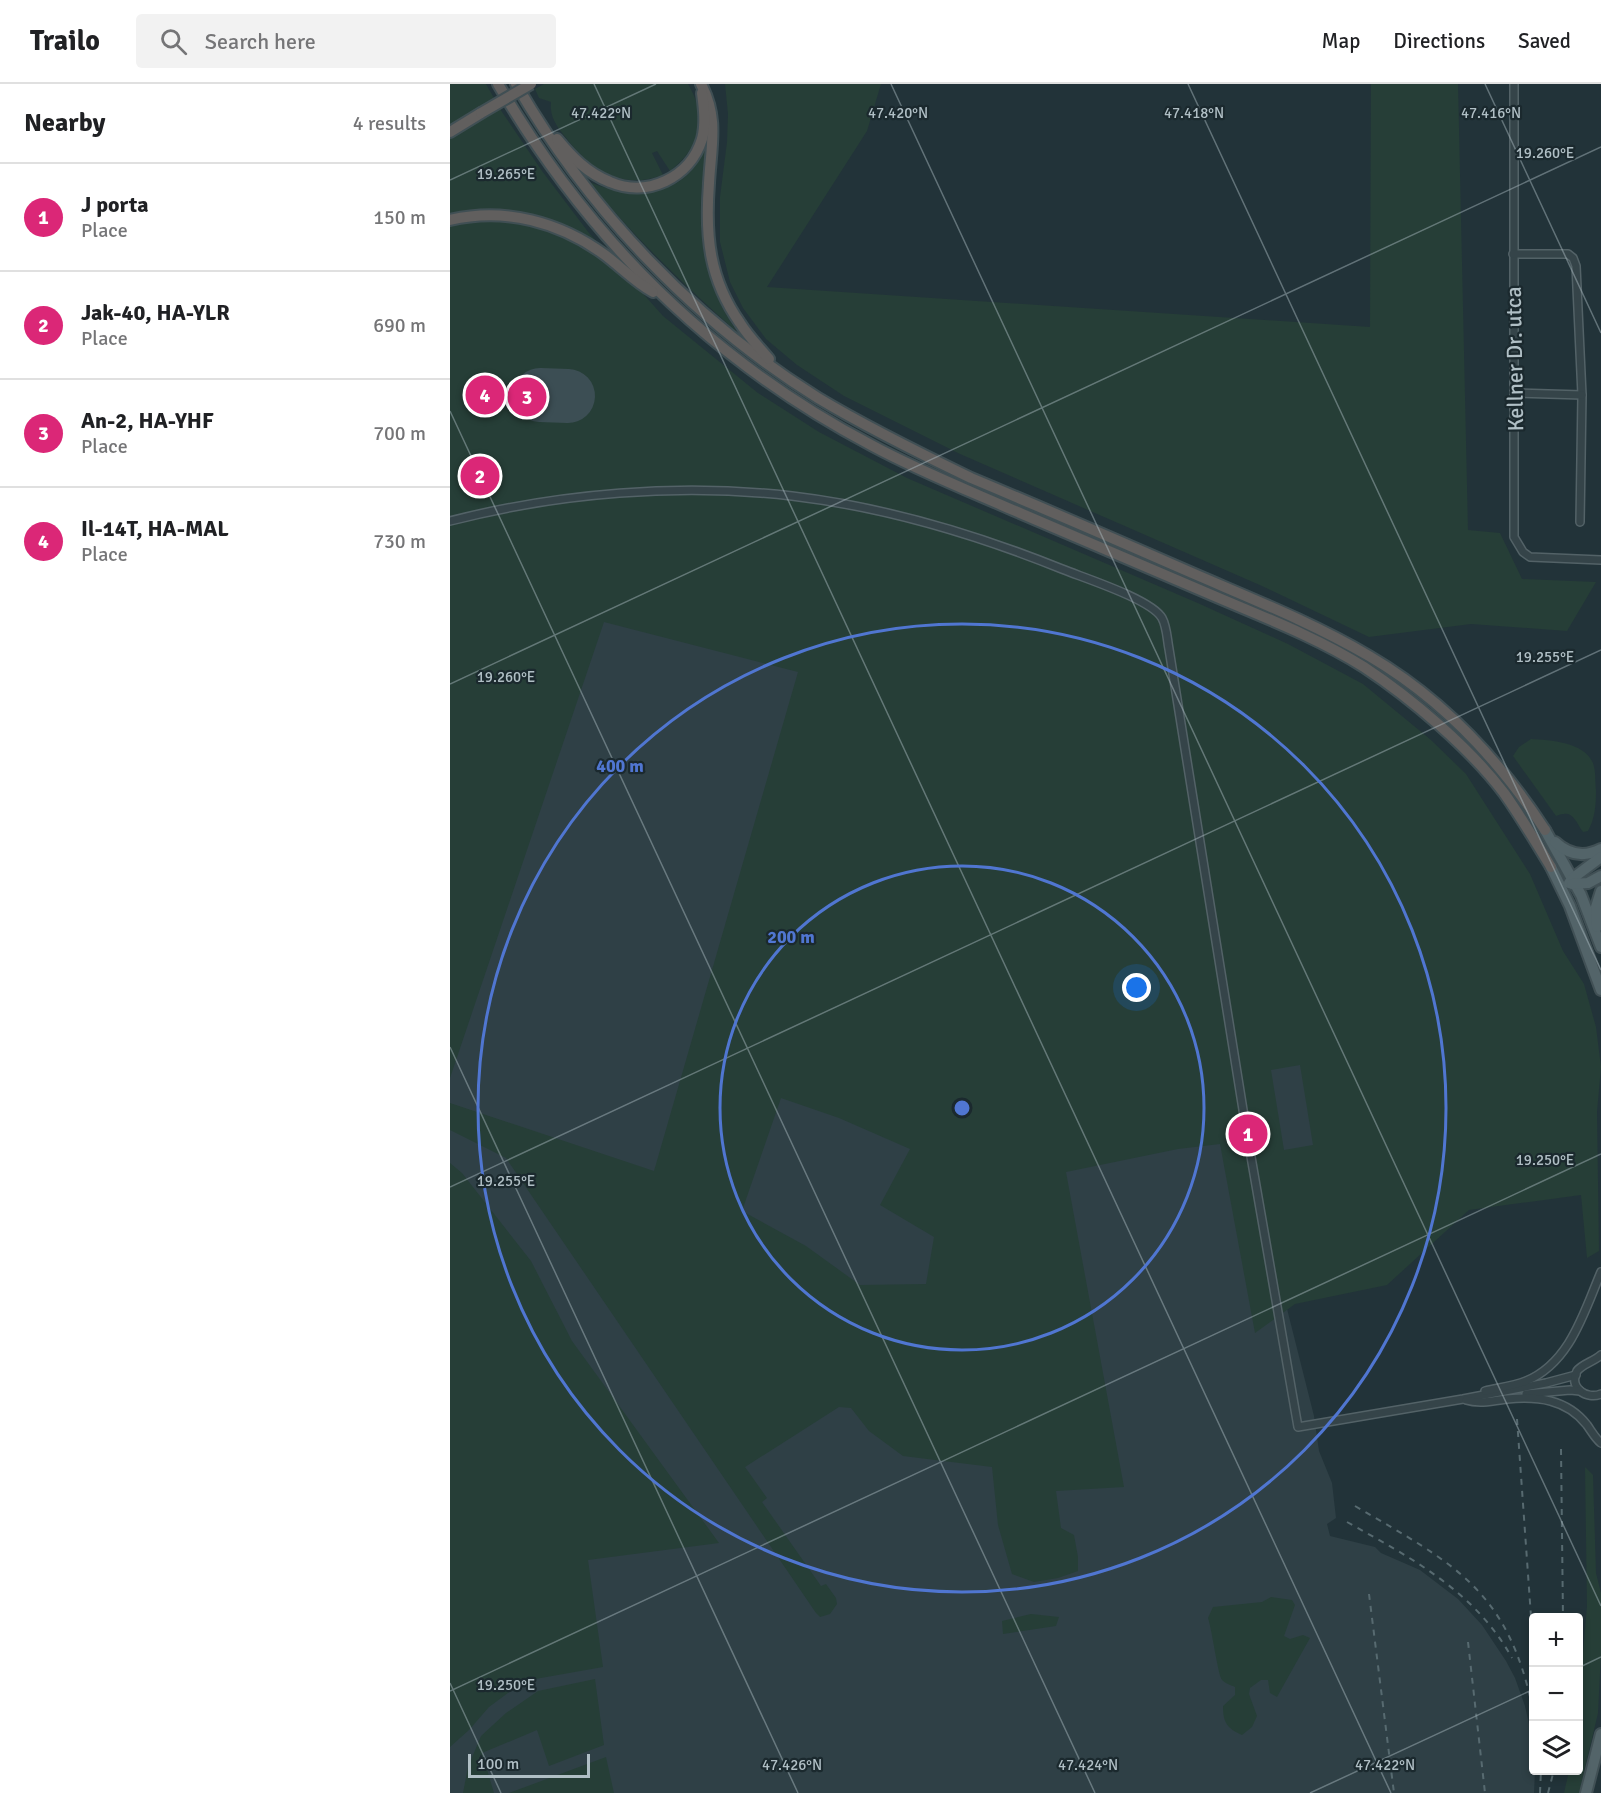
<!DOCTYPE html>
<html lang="en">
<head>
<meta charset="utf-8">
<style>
  :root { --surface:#fff; --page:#f2f2f2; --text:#202124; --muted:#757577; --line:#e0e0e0; --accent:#db2777 }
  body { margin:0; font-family:Signika,sans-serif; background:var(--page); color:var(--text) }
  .controls { position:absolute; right:18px; bottom:18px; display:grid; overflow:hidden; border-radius:6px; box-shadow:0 3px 9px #0003 }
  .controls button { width:54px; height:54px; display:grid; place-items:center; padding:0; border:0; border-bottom:2px solid var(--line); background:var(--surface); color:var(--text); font:30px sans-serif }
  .scale { position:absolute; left:18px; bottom:15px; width:122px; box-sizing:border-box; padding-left:6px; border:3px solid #b0bfc5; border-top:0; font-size:16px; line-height:21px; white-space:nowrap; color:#b0bfc5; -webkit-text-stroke:4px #1b292e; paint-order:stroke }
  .you { position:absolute; left:687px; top:904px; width:21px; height:21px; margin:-15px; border:4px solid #fff; border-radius:50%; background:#1a73e8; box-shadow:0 0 0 9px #1a73e833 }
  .badge { display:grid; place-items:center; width:39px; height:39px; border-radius:50%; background:var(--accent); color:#fff; font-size:20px; font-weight:700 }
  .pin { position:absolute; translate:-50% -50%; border:3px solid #fff; box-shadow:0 2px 6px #0006 }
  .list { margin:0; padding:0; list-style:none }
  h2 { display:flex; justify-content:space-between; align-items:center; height:78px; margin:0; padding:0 24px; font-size:26px }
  h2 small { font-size:20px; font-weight:400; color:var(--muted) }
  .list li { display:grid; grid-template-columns:39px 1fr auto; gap:18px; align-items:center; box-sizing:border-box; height:108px; padding:0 24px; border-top:2px solid var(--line) }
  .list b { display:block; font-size:22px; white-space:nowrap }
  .list p { margin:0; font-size:20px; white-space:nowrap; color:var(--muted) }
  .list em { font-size:20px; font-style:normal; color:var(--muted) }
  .icon { flex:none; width:33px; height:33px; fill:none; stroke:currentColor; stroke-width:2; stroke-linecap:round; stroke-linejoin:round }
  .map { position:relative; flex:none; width:1151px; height:1709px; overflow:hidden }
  header { display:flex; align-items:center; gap:36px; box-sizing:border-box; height:84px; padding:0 30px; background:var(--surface); border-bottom:2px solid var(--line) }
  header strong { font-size:28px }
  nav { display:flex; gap:33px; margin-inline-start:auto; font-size:21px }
  .search { width:420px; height:54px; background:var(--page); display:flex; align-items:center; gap:15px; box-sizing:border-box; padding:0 21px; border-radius:6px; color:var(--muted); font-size:22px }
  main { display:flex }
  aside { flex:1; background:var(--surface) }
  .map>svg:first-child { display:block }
  .airport { fill:#2f4046 }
  .green { fill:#263e37; fill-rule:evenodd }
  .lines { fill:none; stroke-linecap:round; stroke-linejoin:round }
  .runway { stroke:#3c4e54; stroke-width:54 }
  .minor-tunnel { stroke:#37484e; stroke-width:7; stroke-dasharray:7 3.5; stroke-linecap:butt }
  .minor-casing { stroke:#536267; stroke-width:10 }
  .primary-casing { stroke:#415055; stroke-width:14 }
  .trunk-casing { stroke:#404f54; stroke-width:14 }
  .minor { stroke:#354449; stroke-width:7 }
  .primary { stroke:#536469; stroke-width:10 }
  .trunk { stroke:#615f5e; stroke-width:10 }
  .rail { stroke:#576a70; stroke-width:2; stroke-dasharray:6 6; stroke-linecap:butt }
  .trunk-bridge-casing { stroke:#404f54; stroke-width:14; stroke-linecap:butt }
  .trunk-bridge { stroke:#615f5e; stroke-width:10 }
  .ticks { fill:none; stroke:#b0bfc5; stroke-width:1.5; stroke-opacity:0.45 }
  .ring { fill:none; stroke:#5076d1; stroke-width:3 }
  .labels { text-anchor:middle; stroke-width:4.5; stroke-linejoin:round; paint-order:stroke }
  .street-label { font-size:22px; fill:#b0bfc5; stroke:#1b292e }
  .ticks-label { font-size:15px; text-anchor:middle; fill:#b0bfc5; stroke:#1b292e; stroke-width:4.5; stroke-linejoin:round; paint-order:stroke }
  .centre { fill:#5076d1; stroke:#1b292e; stroke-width:3 }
  .ring-label { font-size:18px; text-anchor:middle; font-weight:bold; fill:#5076d1; stroke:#1b292e; stroke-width:4.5; stroke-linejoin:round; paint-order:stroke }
</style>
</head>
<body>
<header>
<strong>Trailo</strong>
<div class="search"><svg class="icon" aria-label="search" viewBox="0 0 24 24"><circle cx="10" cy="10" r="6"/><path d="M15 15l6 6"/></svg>Search here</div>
<nav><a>Map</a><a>Directions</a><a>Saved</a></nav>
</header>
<main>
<aside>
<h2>Nearby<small>4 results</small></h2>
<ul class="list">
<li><span class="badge">1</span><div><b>J porta</b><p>Place</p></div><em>150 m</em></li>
<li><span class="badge">2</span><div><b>Jak-40, HA-YLR</b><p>Place</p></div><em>690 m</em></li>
<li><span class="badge">3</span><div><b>An-2, HA-YHF</b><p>Place</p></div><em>700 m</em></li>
<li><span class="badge">4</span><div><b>Il-14T, HA-MAL</b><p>Place</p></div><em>730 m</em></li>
</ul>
</aside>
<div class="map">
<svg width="1151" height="1709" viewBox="0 0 1151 1709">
  <rect width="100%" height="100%" fill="#223339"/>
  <polygon class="airport" points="214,438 917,874 828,1189 864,1332 869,1367 882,1399 886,1434 877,1440 880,1452 925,1463 931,1469 970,1486 1008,1515 1032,1541 1056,1577 1065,1594 1075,1622 1082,1653 1085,1687 1084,1709 0,1709 0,471"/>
  <g class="green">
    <path d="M0,0H36L52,28L92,87L139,149L213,232L308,309L369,348L457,394L750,520L838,560L913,600L981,656L1016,690L1080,790L1113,867L1134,900L1146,943L1151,983L1147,1028L1149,1167L1137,1174L1131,1111L1019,1126L937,1201L845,1220L805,1249L770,1060L728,1065L616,1088L674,1403L606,1407L611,1444L624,1451L628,1473V1487L608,1494L584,1498L562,1490L548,1441L542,1383L453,1372L419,1347L401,1324L389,1323L295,1383L317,1414L312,1418L371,1502L376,1500L386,1514L387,1520L380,1530L370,1533L366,1529L56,1074L0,1046V1019L204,1087L348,588L154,538L0,994ZM850,981L863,1061L834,1066L821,986ZM331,1014L389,1034L460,1065L430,1121L484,1153L476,1200L410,1201L356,1162L292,1127Z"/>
    <path d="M94,0H238C258,33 250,64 220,87L207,67L202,69L213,91C172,106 142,87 117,55C108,44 99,33 101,18L89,14L85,5Z"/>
    <polygon points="275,0 431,0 417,47 317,203 920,243 921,0 1008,0 1018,446 1050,449 1072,495 1146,498 1117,547 1021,540 919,553 812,502 510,370 394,312 347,281 316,255 293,224 280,198 270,158 270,113 277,58 278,30"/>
    <path d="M257,59C249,113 245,164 268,215C273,226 280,237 287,248C234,201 183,152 139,98C186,117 238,114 257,59Z"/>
    <path d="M1081,655C1100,656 1134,658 1143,679C1146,687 1145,698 1146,707C1146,720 1145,735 1138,747L1133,748C1124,735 1123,725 1106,732L1063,672L1069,663Z"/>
    <polygon points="0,1079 12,1089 81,1177 122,1257 269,1459 138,1476 153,1583 74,1597 39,1623 19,1646 0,1663"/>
    <polygon points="1135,1383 1143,1391 1146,1489 1151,1509 1151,1569 1148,1629 1129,1709 1114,1709 1119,1687 1128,1686 1128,1627 1137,1522"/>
    <path d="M821,1513L842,1516L845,1521L834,1552L840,1555L853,1551L860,1554L827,1613L820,1609L818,1596H811L800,1604L799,1610L807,1632L802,1643L792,1651C777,1644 773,1639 773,1622L785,1611V1603C781,1601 776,1600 772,1596C768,1591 762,1546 758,1534L763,1523L812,1518Z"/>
    <polygon points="581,1530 609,1533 606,1542 553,1550 552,1537"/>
    <polygon points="145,1595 154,1661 99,1682 87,1646 32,1669 44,1709 13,1709 18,1683 31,1652 56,1629 88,1607"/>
    <polygon points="156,1673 164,1709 59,1709"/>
  </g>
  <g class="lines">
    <polyline class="runway" points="90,311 118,312"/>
    <polyline class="minor-tunnel" points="794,1032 800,1067"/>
    <g class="minor-casing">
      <g id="minor">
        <polyline points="1064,0 1064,453 1073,468 1080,473 1151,476"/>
        <polyline points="1063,170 1118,170 1123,174 1126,182 1132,311 1130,438"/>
        <polyline points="1065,309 1132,311"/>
        <path d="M0,437C109,409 229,399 342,412C435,423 525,450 612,485C634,494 701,515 712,534C717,543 717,555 719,565L794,1032"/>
        <polyline points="800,1067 848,1343 1013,1315 1096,1299 1126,1291"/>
        <path d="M1151,1271C1143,1278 1132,1280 1127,1287C1118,1304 1137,1316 1151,1310"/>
        <path d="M1035,1307C1048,1304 1064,1302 1076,1297C1120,1279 1134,1228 1151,1188"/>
        <polyline points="1076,1310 1120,1306 1130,1307"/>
        <path d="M1016,1316C1029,1320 1043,1317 1057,1315C1087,1312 1117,1315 1137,1341C1142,1348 1145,1354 1151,1359"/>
      </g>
    </g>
    <g class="primary-casing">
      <g id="primary">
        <polyline points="1095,746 1131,811 1151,863"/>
        <path d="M1105,758C1119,771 1134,774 1151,765"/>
        <polyline points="1101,783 1120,822 1151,906"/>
        <polyline points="1119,799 1123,794 1151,773"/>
        <polyline points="1122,800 1138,799 1151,792"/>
        <polyline points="1147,843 1146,823 1151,807"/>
        <polyline points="1136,1709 1151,1650"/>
      </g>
    </g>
    <g class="trunk-casing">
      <g id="trunk">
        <path d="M48,0C139,156 262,277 421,361C467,386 515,405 563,426C627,453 691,481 755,508C808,531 865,552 914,583C961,614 1020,664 1054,709C1071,733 1086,758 1101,783"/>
        <path d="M66,0C139,126 244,237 368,314C418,344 469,369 521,394C595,425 669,457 742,489C802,515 863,539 919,572C991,614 1050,677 1095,746"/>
        <path d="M251,0C269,34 261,62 259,99C255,152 259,195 290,239C298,252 309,263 319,275"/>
        <polyline points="0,48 31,29"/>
        <path d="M107,55C122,73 137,89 160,98C197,114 240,94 252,55C256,40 254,24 252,9"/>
        <path d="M0,136C55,123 110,138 155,171C171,183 185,198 203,208"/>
      </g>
    </g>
    <use href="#minor" class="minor"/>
    <use href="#primary" class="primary"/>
    <use href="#trunk" class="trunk"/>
    <g class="rail">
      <polyline points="1067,1335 1084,1575"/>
      <polyline points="1111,1365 1113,1534"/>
      <path d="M905,1422C1004,1480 1058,1505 1083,1626"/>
      <path d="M897,1438C961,1474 1025,1507 1062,1574"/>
      <polyline points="919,1510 944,1709"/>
      <polyline points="1018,1558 1035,1709"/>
      <polyline points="1090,1709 1091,1686"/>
      <polyline points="1098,1709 1104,1686"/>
    </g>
    <g class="trunk-bridge-casing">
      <polyline id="trunk-bridge" points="31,29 81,0"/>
    </g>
    <use href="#trunk-bridge" class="trunk-bridge"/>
  </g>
  <path class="ticks" d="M144,0L941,1709M441,0L1151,1522M738,0L1151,886M1035,0L1151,249M0,96L206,0M0,327L645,1709M0,600L1151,63M0,963L348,1709M0,1103L1151,566M1128,1584L1151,1573M0,1599L51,1709M0,1607L1151,1070M860,1709L1084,1605"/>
  <g class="ring">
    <circle cx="512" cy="1024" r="242"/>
    <circle cx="512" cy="1024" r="484"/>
  </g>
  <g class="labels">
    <g class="street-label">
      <text transform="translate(1064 275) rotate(-91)" y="8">Kellner Dr. utca</text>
    </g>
  </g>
  <g class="ticks-label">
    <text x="744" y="34">47.418°N</text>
    <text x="1041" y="34">47.416°N</text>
    <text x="151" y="34">47.422°N</text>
    <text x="448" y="34">47.420°N</text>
    <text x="1095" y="74">19.260°E</text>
    <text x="56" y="95">19.265°E</text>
    <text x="1095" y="578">19.255°E</text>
    <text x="56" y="598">19.260°E</text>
    <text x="1095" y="1081">19.250°E</text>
    <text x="56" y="1102">19.255°E</text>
    <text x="56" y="1606">19.250°E</text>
    <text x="342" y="1686">47.426°N</text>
    <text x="638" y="1686">47.424°N</text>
    <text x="935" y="1686">47.422°N</text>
  </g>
  <circle cx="512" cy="1024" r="9" class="centre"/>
  <g class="ring-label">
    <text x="170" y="688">400 m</text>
    <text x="341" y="859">200 m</text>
  </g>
</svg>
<div class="controls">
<button>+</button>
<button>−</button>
<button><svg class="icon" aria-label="layers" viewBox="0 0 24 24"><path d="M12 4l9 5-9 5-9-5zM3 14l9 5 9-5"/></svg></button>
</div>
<div class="scale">100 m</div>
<div class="you"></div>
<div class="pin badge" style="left:798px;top:1050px">1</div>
<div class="pin badge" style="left:30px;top:392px">2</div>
<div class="pin badge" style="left:77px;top:313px">3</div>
<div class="pin badge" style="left:35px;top:311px">4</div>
</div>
</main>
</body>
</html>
